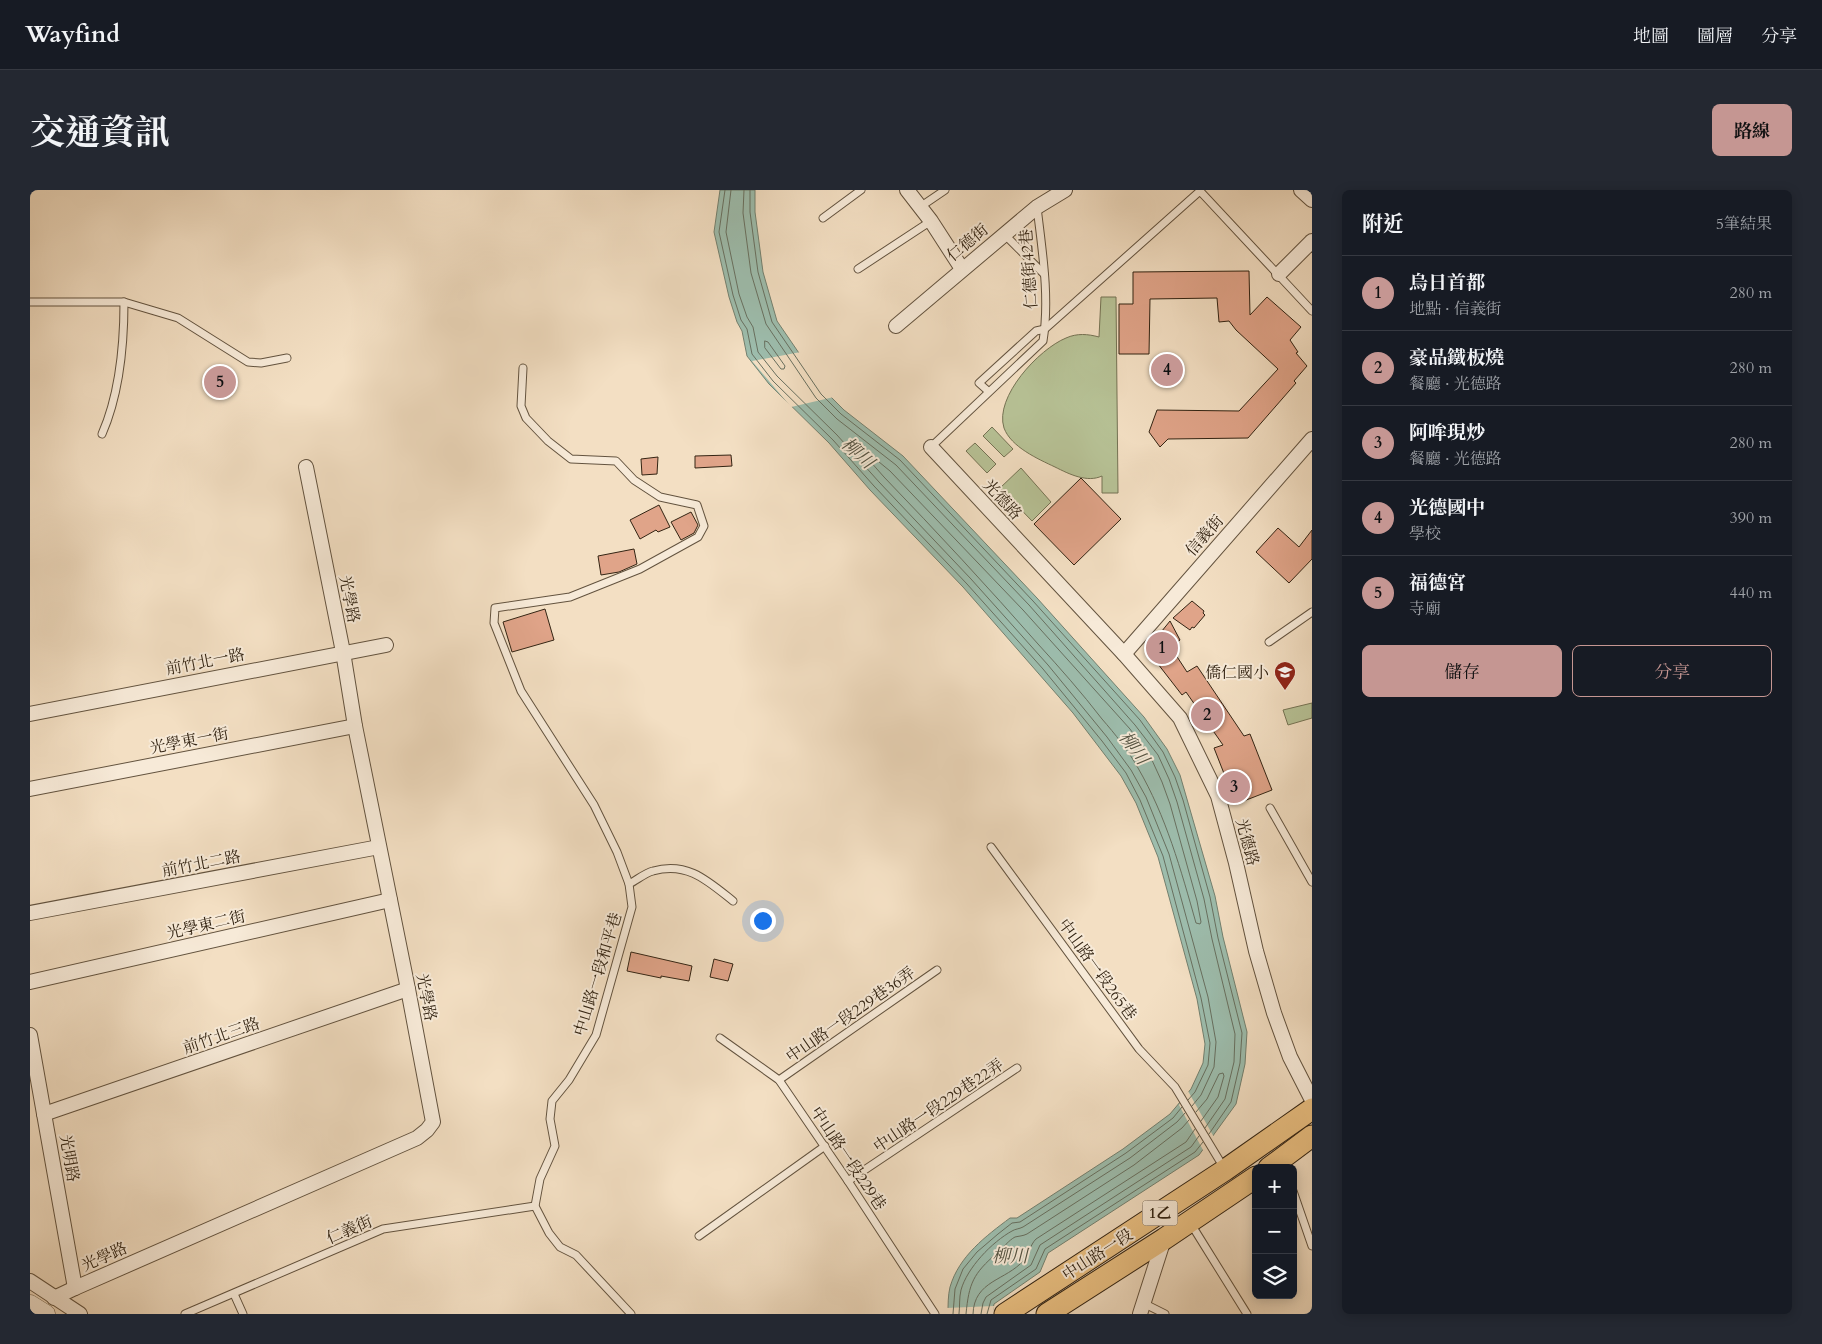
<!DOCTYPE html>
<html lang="zh-TW">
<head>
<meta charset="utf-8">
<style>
  :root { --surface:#171b24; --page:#242831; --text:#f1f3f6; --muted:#9ea1a6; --line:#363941; --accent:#c59692 }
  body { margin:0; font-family:Cardo,"Noto Serif TC",serif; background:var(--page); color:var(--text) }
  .controls { position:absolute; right:15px; bottom:15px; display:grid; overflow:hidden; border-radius:8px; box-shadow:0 2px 12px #0003 }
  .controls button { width:45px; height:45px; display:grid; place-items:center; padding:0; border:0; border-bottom:1px solid var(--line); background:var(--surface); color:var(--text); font:25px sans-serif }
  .you { position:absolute; left:732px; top:730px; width:18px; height:18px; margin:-12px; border:4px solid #fff; border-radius:50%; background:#1a73e8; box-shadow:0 0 0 8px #1a73e833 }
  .badge { display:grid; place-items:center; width:32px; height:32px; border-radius:50%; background:var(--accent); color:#111; font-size:16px; font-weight:700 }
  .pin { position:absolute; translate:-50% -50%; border:2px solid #fff; box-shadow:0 1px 5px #0006 }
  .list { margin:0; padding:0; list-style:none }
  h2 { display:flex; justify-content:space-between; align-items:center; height:65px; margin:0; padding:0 20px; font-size:21px }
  h2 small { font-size:16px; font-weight:400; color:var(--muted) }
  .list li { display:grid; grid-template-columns:32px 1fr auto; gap:15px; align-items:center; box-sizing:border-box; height:75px; padding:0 20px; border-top:1px solid var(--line) }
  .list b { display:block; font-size:19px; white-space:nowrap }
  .list p { margin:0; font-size:16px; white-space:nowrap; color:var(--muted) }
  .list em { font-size:16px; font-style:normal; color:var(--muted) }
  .actions { display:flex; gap:10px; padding:15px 20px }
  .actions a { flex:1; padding:11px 0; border:1px solid var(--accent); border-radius:8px; text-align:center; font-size:18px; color:var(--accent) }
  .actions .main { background:var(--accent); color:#111 }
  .icon { flex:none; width:28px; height:28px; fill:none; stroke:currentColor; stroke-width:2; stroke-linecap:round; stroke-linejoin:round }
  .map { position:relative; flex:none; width:1282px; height:1124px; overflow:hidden; border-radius:8px }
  header { display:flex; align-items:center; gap:30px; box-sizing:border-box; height:70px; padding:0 25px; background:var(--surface); border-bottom:1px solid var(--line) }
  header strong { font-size:24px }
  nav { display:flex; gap:28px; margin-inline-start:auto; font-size:18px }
  .intro { display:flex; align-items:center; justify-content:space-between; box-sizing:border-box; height:120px; padding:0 30px }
  h1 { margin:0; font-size:35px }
  .button { padding:12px 22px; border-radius:8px; background:var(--accent); color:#111; font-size:18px; font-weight:700 }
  main { display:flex; gap:30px; padding:0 30px }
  aside { flex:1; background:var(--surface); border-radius:8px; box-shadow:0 2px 12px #0003 }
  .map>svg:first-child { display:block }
  .green { fill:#b7c296; stroke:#757354 }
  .water { fill:#9dbdad; stroke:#73806f }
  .pier { fill:#f3dfc3 }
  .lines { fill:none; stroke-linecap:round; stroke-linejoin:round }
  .shore { stroke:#687060; stroke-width:1 }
  .building { fill:#e0a489; stroke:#332413 }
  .service-casing { stroke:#63533f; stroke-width:9 }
  .minor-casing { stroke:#63533f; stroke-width:16 }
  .tertiary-casing { stroke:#63533f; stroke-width:19 }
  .primary-casing { stroke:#332413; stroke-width:23 }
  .service { stroke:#f7ead8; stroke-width:7 }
  .minor { stroke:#f7ead8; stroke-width:14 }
  .tertiary { stroke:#f7ead8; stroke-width:18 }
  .primary { stroke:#eac082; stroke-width:21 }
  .labels { text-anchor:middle; stroke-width:4; stroke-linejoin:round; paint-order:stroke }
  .shield { fill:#f7ead8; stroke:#6e5f4e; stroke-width:1 }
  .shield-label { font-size:15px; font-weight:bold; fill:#332413 }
  .street-label { font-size:16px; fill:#332413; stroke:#f7ead8 }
  .poi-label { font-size:16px; fill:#332413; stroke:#f7ead8; text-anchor:end }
  .water-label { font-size:18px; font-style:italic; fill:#535241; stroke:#f7ead8 }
</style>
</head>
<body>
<header>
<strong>Wayfind</strong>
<nav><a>地圖</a><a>圖層</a><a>分享</a></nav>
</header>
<div class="intro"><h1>交通資訊</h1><a class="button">路線</a></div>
<main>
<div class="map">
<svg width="1282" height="1124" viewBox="0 0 1282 1124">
  <rect width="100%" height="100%" fill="#f3dfc3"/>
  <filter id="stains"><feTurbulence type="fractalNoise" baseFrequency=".004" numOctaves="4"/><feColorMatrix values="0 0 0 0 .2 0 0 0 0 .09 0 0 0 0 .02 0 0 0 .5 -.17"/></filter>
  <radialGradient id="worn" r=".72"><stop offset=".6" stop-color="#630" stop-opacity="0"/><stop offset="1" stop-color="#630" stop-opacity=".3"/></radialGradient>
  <g class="green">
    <path d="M1071,107H1086L1088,303H1072V286C1057,293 1039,284 1025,277C1008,269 981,257 974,238C964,207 1009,159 1036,148C1047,143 1058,144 1069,147Z"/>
    <polygon points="962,237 983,259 974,267 953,246"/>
    <polygon points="945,253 966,274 957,283 936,261"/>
    <polygon points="991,278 1021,312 1002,331 970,298"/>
    <polygon points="1282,513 1282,528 1258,535 1253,520"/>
  </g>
  <path class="water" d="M690,0H725V22L733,82L747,131L795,201L814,220L873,266L1007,408L1114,527L1137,559L1150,585L1185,706L1193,747L1217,842L1215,874L1206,914L1169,965L1018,1063L1010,1082L964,1114L962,1124H918C918,1115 918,1105 920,1097C929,1066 956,1046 980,1028H987L1093,959L1140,924L1161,899L1173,873L1175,854L1167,809L1128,667L1106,613L1091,586L1043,523L933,397L840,300L799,253L739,194L717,166L712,141L707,132L699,107L684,42Z"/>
  <g class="pier">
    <polygon points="771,162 797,200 804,207 761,217 722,171"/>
    <polygon points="1158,901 1185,949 1174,962 1149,915"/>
    <polygon points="964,1116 963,1124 915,1124 916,1118"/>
  </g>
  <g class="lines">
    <g class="shore">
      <polyline points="695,0 689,42 703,105 711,130 717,139 722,164 743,191 803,250 844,296 937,394 1013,479 1072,551 1096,583 1110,610 1133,666 1171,808 1180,853 1178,875 1165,902 1158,910"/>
      <polyline points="701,0 696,42 709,104 717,127 723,137 728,162 747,186 807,245 849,292 941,389 1018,475 1077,547 1101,580 1116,607 1139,664 1178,807 1186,852 1184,877 1171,905 1162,916"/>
      <polyline points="714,0 713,23 721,83 736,134 786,208 807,229 866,275 999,415 1105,535 1128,565 1139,589 1147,612 1174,709 1182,749 1205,844 1204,872 1195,909 1175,938"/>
      <polyline points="720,0 720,22 728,82 742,132 791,204 811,224 870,270 1003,411 1110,530 1133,562 1145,587 1153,610 1180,707 1188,748 1212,843 1210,873 1201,912 1179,944"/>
      <polygon points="735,151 738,152 755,176 754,179 751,179 735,158"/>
      <path d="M840,267H843L860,281L993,420L1100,539L1121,568L1132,592L1140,614L1167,711L1171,732L1170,734L1166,733C1151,680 1136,626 1108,578C1098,560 1085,544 1072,529C1052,503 1030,478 1008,454C958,397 907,342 854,287L839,270Z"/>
      <polyline points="1166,922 1177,909 1189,884 1193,883 1194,886 1188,907 1171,931"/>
      <polyline points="923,1124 925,1099 933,1079 947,1062 968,1044 982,1033 990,1032 1096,963 1143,928 1152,917"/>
      <path d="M929,1124C930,1116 929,1108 931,1100C937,1078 962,1052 982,1041C985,1039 989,1039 993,1037L1100,968L1147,932L1155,923"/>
      <path d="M936,1124C939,1093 943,1084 967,1063C973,1058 979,1050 985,1047C989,1046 993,1046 997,1044L1104,975L1152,938L1159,930"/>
      <path d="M943,1124C944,1090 976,1091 994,1070C999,1064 1000,1055 1006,1049L1156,952L1165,939"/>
      <polyline points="951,1124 953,1113 956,1107 1001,1075 1010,1055 1161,957 1169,946"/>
      <polyline points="957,1124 961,1110 1006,1079 1015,1059 1165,962 1173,952"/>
    </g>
  </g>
  <g class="building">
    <polygon points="1219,81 1220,125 1237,107 1271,137 1260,150 1268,162 1266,163 1277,176 1264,191 1266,193 1218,248 1138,249 1130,257 1119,242 1127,220 1209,221 1248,179 1206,140 1199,131 1189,132 1187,108 1120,109 1119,164 1089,164 1089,114 1103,114 1103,82"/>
    <polygon points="701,265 702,276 665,278 665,266"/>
    <polygon points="628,267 627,284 612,285 611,269"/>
    <polygon points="1051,288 1091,329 1044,375 1004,334"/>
    <polygon points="629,315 640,337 628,342 626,340 610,349 600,330"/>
    <polygon points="661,322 668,335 664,343 651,350 641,332"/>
    <polygon points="1248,338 1269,357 1282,340 1282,369 1259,393 1226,362"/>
    <polygon points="604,359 607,374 589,382 571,385 568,366"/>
    <polygon points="1162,411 1174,421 1173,423 1175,425 1164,438 1162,437 1160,440 1143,428"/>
    <polygon points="515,419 524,450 482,462 473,432"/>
    <polygon points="1140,431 1150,450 1145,454 1146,456 1142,459 1157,482 1167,476 1214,546 1220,544 1242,600 1206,614 1184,558 1193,555 1156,502 1152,505 1121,465 1123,463 1121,457 1123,452"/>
    <polygon points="601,762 662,776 659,791 631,786 631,788 597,781"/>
    <polygon points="684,769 703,774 698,791 680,787"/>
  </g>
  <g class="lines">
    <g class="service-casing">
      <g id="service">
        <polyline points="890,17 915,0"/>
        <polyline points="793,28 831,0"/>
        <polyline points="974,44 1014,84"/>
        <polyline points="828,79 901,31"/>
        <polyline points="0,112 94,112 148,128 218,172 231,173 257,168"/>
        <polyline points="493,178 491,216 496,228 518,251 541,269 586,271 604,290 630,307 667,315 674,336 668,347 610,379 540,407 465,418 464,433 491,501 564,615 587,662 599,694 602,717 566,845 539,890 522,911 520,929 525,956 510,989 505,1016 519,1043 530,1057 546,1065 601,1124"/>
        <polyline points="958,201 949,193 1006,141 1015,139 1170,1 1282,121"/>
        <path d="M72,244C90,203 94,156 94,112"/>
        <path d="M901,257L1013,151C1020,107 1012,60 1007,17"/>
        <polyline points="1239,452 1282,422"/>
        <polyline points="1240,618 1282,692"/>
        <polyline points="961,657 1109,859 1145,897 1194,978"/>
        <path d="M599,694C607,690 615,683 623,681C657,671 678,691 703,711"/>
        <polyline points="690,848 749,890 818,991 905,1124"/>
        <polyline points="749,890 907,780"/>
        <polyline points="818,991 987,878"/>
        <polyline points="1263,1001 1282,1056"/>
        <polyline points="1161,1034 1217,1124"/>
        <polyline points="669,1046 795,956"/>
        <polyline points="204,1104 213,1124"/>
        <polyline points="1113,1113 1135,1124"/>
        <polyline points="155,1124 353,1039 505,1016"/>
      </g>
    </g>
    <g class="minor-casing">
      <g id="minor">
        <polyline points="877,0 901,31 932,79"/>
        <polyline points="1271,0 1282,10"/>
        <polyline points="1249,84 1282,51"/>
        <polyline points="866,136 1007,17 1035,0"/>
        <polyline points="901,257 1094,464 1150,528 1188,606 1206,673 1226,761 1244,823 1260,867 1282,910"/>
        <polyline points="1094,464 1282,249"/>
        <polyline points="0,524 356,455"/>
        <polyline points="0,599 325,536"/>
        <polyline points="0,723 349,657"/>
        <polyline points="0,792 360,710"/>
        <polyline points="0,845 45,1098"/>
        <polyline points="14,924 378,799"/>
        <polyline points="0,1091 50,1124"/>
        <polyline points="24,1108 45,1098 387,948 397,940 403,932 378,799 325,536 313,462 276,277"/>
        <polyline points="1110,1124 1134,1049"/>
      </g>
    </g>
    <g class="tertiary-casing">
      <polyline id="tertiary" points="0,1114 16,1124"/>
    </g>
    <g class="primary-casing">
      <g id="primary">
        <polyline points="1239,978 1282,946"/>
        <polyline points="975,1124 1195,980 1282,919"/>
        <polyline points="1017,1124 1134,1049 1226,987"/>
      </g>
    </g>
    <use href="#service" class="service"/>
    <use href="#minor" class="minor"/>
    <use href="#tertiary" class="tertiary"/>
    <use href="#primary" class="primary"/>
  </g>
  <defs>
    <g id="school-pin" transform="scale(1.125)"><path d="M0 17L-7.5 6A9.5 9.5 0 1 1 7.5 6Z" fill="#8f2418" stroke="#f7ead8"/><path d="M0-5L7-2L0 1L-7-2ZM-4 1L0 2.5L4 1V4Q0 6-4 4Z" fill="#fff"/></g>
  </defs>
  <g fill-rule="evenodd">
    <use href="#school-pin" x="1255" y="482"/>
  </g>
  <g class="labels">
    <rect class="shield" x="1112.5" y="1010.5" width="35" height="25" rx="4"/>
    <g class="shield-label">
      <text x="1130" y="1028">1乙</text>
    </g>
    <g class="street-label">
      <text transform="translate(937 52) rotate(-40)" y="6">仁德街</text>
      <text transform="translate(998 79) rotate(-94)" y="6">仁德街42巷</text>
      <text transform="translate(973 309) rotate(47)" y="6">光德路</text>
      <text transform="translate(1174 345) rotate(-49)" y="6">信義街</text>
      <text transform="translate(320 409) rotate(79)" y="6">光學路</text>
      <text transform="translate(175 471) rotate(-11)" y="6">前竹北一路</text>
      <text transform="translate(159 550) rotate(-11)" y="6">光學東一街</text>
      <text transform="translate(1218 652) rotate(75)" y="6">光德路</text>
      <text transform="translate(171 673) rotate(-11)" y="6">前竹北二路</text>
      <text transform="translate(176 734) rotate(-13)" y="6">光學東二街</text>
      <text transform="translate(1068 779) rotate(54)" y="6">中山路一段265巷</text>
      <text transform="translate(567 784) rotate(-73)" y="6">中山路一段和平巷</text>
      <text transform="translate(397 807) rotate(79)" y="6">光學路</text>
      <text transform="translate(820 824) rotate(-35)" y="6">中山路一段229巷36弄</text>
      <text transform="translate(191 845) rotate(-19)" y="6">前竹北三路</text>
      <text transform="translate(908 915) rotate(-34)" y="6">中山路一段229巷22弄</text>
      <text transform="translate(40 968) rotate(80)" y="6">光明路</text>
      <text transform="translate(819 968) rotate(56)" y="6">中山路一段229巷</text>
      <text transform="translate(319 1039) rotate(-23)" y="6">仁義街</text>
      <text transform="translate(1067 1064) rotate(-33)" y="6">中山路一段</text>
      <text transform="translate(74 1066) rotate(-24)" y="6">光學路</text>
    </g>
    <g class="poi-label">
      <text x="1239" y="488">僑仁國小</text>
    </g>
    <g class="water-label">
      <text transform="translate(828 263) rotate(42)" y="6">柳川</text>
      <text transform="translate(1104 558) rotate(53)" y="6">柳川</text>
      <text x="980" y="1072">柳川</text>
    </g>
  </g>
  <rect width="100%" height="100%" filter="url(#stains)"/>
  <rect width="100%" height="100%" fill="url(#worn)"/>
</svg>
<div class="controls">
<button>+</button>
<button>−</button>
<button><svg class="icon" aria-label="layers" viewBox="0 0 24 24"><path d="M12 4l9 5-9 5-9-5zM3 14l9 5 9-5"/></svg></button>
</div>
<div class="you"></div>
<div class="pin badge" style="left:1132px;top:458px">1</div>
<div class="pin badge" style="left:1177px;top:525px">2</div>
<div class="pin badge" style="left:1204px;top:597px">3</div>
<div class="pin badge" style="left:1137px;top:180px">4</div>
<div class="pin badge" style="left:190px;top:192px">5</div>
</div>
<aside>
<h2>附近<small>5筆結果</small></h2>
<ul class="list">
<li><span class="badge">1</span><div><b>烏日首都</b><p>地點 · 信義街</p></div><em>280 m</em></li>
<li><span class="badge">2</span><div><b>豪品鐵板燒</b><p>餐廳 · 光德路</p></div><em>280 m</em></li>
<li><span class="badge">3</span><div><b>阿哞現炒</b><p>餐廳 · 光德路</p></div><em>280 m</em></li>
<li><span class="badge">4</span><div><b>光德國中</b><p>學校</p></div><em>390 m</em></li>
<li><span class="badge">5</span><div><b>福德宮</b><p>寺廟</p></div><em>440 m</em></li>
</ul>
<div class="actions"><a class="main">儲存</a><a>分享</a></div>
</aside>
</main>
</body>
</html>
